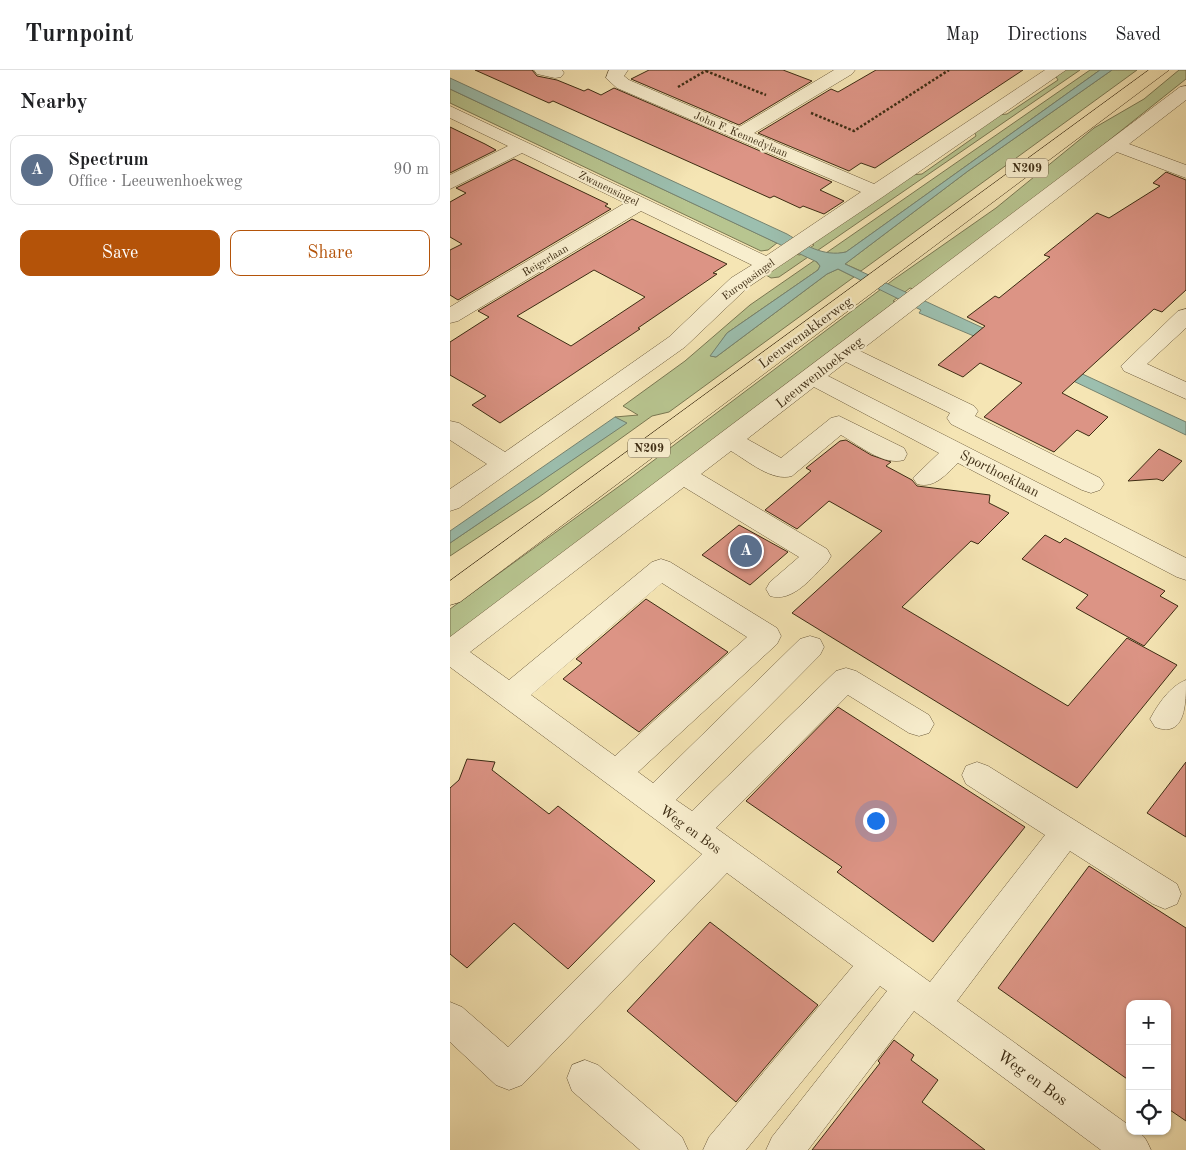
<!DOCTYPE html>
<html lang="en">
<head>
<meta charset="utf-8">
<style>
  :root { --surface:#fff; --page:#f6f6f6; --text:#202124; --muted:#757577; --line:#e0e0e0; --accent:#b45309 }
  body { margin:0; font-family:"Old Standard TT",serif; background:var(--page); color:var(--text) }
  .controls { position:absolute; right:15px; bottom:15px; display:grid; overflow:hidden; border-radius:10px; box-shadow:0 1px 4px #0004 }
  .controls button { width:45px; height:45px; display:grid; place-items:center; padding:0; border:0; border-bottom:1px solid var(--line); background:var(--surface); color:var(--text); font:25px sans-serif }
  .you { position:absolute; left:425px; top:750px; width:18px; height:18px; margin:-12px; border:4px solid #fff; border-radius:50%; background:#1a73e8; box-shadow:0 0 0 8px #1a73e833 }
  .badge { display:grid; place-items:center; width:32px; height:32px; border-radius:50%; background:var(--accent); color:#fff; font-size:16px; font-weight:700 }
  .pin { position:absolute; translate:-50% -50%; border:2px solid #fff; box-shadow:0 1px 5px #0006 }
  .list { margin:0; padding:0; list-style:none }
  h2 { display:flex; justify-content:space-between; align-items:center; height:65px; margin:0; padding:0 20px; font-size:21px }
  h2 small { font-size:16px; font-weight:400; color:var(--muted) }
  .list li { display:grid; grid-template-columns:32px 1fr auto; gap:15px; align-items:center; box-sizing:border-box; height:70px; margin:0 10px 10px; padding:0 10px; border:1px solid var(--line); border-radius:10px }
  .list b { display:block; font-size:19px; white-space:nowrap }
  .list p { margin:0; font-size:16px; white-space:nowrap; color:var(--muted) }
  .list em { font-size:16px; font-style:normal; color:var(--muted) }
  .actions { display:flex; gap:10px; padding:15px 20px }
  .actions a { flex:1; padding:11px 0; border:1px solid var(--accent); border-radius:10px; text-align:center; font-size:18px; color:var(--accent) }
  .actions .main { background:var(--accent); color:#fff }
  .icon { flex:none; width:28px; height:28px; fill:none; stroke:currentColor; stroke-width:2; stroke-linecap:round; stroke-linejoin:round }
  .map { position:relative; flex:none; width:736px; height:1080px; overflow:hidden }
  header { display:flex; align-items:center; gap:30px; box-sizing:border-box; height:70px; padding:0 25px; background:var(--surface); border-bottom:1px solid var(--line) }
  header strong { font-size:24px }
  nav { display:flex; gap:28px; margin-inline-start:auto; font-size:18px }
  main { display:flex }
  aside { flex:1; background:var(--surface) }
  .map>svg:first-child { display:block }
  .green { fill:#b8c590; stroke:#7a7852 }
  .water { fill:#9cbfaf; stroke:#768471 }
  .building { fill:#dc9485; stroke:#3d2c13; fill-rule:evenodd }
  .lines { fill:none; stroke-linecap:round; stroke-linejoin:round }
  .minor-casing { stroke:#6b5a3b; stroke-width:1 }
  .major-casing { stroke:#3d2c13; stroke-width:1 }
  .path { stroke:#3d2c13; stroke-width:2.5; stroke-dasharray:2.5 2; stroke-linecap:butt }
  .minor { fill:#f8eece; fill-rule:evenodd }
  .major { fill:#f5e5b4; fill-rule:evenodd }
  .labels { text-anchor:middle; stroke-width:4.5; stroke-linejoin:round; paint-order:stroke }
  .far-street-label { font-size:11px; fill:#3d2c13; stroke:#f8eece }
  .shield { fill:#f8eece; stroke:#75664b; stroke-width:1 }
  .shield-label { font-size:12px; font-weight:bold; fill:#3d2c13 }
  .street-label { font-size:14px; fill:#3d2c13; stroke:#f8eece }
  .near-street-label { font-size:16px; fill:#3d2c13; stroke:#f8eece }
</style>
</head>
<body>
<header>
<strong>Turnpoint</strong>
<nav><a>Map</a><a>Directions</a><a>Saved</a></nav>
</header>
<main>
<aside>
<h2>Nearby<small></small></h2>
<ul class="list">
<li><span class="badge" style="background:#5c6f8a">A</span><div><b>Spectrum</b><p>Office · Leeuwenhoekweg</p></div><em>90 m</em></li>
</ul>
<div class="actions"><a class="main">Save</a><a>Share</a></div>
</aside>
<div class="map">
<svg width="736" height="1080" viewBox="0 0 736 1080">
  <rect width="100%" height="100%" fill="#f5e5b4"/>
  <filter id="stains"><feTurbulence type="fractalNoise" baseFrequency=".004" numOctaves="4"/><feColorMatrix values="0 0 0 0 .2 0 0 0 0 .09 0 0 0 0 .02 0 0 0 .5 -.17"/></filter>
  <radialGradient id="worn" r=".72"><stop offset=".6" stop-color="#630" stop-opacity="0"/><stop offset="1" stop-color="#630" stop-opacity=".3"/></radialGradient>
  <g class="green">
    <polygon points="613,0 630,0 329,207 321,208 316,205 345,184 350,185 364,175 361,173 461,105 472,104 526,66 524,61 548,45 557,44 608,10 605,5"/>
    <polygon points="640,0 650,0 396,182 386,184 376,183"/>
    <polygon points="662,0 687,0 411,201 395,194 518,101"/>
    <polygon points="729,0 736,0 736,9 569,142 463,219 460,218 443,231 445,232 335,315 159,454 0,571 0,539 175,412 443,210 546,138 644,58 694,29"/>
    <polygon points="0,19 327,173 318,180 311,181 0,33"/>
    <polygon points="365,190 370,196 368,200 277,263 261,286 266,287 377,204 388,199 404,207 219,342 202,346 89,427 0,486 0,473 176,353 165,347 188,345 173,336 235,291 300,235"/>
  </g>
  <g class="water">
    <path d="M650,0H662L518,101L395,194L736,352V365L569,285L469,243L471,240L388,199L377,204L266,287L260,286L277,263L368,200L370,196L367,192L0,19V8L337,164C355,175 373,187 396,182Z"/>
    <polygon points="165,347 177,353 0,473 0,461"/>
  </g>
  <g class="building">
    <polygon points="25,0 82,0 87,6 107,10 134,21 138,19 151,25 164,18 382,112 370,120 394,131 374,144 353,136 350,138 324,126 320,128 103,31 99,33"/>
    <polygon points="199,0 333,0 362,11 289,55 181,9"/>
    <polygon points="426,0 573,0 425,98 411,93 399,101 308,63 381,19 388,22"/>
    <polygon points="0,57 35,74 46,80 0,103"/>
    <polygon points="64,89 158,134 155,136 161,139 8,230 0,225 0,180 12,174 0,167 0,132 16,123 6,118"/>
    <polygon points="716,102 736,110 736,220 712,242 704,239 612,323 658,347 639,366 627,360 604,382 534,347 572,313 530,293 513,307 488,295 535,256 517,247 545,226 549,228 600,187 594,185 647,143 659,148 710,116 703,113"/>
    <path d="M182,149L277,194L263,203L267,204L188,258L190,259L50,353L22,335L36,326L0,305V272L39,247L28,241ZM144,200L195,227L121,276L67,246Z"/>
    <polygon points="396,370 421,385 441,392 436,396 462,410 467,416 540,425 539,433 559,443 528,474 521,471 452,537 618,636 677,568 727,595 627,718 342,543 432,461 379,431 347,459 315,440 361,401 356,398 390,371"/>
    <polygon points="709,379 732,391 713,411 707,409 678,411"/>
    <polygon points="289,455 338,482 300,515 252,485"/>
    <polygon points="595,465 610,473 615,468 715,521 710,526 728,536 694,576 626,538 638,525 572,489"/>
    <polygon points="196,529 278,582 189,662 113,609 132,593 126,589"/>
    <polygon points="388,637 575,757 483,872 387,802 392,797 296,731"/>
    <polygon points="17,689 45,692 42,700 99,744 108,736 205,811 118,899 64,853 17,898 0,884 0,718 9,710"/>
    <polygon points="736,692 736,767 697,743"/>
    <polygon points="639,796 736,858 736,1051 717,1038 717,934 680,934 680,1011 548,918"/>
    <polygon points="260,852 368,935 286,1032 177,941"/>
    <polygon points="444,970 464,985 461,990 488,1010 472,1032 535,1080 362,1080 430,993 428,991"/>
  </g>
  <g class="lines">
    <g class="minor-casing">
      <g id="minor">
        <polygon points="84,0 112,0 114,3 111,7 105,8 87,4"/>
        <polygon points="159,0 178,0 174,6 179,10 289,57 384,0 405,0 402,4 304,63 424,114 595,0 616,0 434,126 297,218 235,277 9,438 0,441 0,419 37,394 0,370 0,351 9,353 55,382 219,267 281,208 302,195 191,141 8,251 0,253 0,237 175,133 72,83 0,119 0,105 58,76 0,48 0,36 316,186 411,122 167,18 156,8"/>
        <path d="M736,16V30L679,74L736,95V108L667,82L410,281L524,336L528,341L525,346L650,408L654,414L650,420L641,423L632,420L501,354L497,348L500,343L396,292L378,306L736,488V510L727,507L508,393C496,404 485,419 467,414L463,408L489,383L364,317L297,369L331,388L381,348L389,346L454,378L457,384L454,390C433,396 409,375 391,365L342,406C322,412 298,391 281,381L251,404L377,479L381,486L377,493C362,507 343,533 320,526L316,519L320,512L349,487L234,417L20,582L59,610L202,492L211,489L220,492L327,558L331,566L327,574L188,702L203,713L350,569L360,566L370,569L374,577L370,585L226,730L242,741L386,601L396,598L406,601L479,645L484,654L479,663L469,666L459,663L398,625L266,758L480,912L595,765L516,714L512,705L516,696L527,692L538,696L727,814L731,824L727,834L715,839L703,834L620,781L507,931L680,1056V1061C693,1061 696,1069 701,1080H651L464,941L358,1080H316L322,1067L437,921L430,916L296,1080H253L259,1067L403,896L277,803L72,1015L59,1020L46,1015L0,972V932L12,937L58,977L252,784L0,597V567L730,17ZM212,513L297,567L165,686L81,625Z"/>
        <polygon points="736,239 736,258 697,294 736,312 736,329 674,301 671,296 728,241"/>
        <path d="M736,610C736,633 736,669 705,657L700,649C708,634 720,616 736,610Z"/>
        <polygon points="135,990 148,995 232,1067 238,1080 190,1080 122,1021 117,1008 122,995"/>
      </g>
    </g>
    <g class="major-casing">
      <polygon id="major" points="699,0 719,0 10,532 0,535 0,511"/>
    </g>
    <g class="path">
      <polyline points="256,1 316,25"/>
      <polyline points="228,17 257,0"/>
      <polyline points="361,43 404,61 499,0"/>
    </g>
    <use href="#minor" class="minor"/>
    <use href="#major" class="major"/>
  </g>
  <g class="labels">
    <g class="far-street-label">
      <text transform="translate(291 64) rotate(23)" y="4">John F. Kennedylaan</text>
      <text transform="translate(159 118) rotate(26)" y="4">Zwanensingel</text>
      <text transform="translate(95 190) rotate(-31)" y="4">Reigerlaan</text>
      <text transform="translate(298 209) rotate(-36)" y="4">Europasingel</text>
    </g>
    <g class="shield">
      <rect x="556" y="88.5" width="42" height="19" rx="4"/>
      <rect x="178" y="368.5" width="42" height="19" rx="4"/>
    </g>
    <g class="shield-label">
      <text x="577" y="102">N209</text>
      <text x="199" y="382">N209</text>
    </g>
    <g class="street-label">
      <text transform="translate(355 262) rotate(-36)" y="5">Leeuwenakkerweg</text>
      <text transform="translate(369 302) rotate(-38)" y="5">Leeuwenhoekweg</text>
      <text transform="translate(550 403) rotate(27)" y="5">Sporthoeklaan</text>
      <text transform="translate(241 759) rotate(36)" y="5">Weg en Bos</text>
    </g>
    <g class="near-street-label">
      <text transform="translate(583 1007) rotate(36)" y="6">Weg en Bos</text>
    </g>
  </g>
  <rect width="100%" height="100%" filter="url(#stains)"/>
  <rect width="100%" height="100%" fill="url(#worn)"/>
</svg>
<div class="controls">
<button>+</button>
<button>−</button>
<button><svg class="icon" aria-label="locate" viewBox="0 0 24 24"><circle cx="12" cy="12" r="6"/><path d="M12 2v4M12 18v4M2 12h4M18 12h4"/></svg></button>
</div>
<div class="you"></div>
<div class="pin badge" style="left:296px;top:481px;background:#5c6f8a">A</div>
</div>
</main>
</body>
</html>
